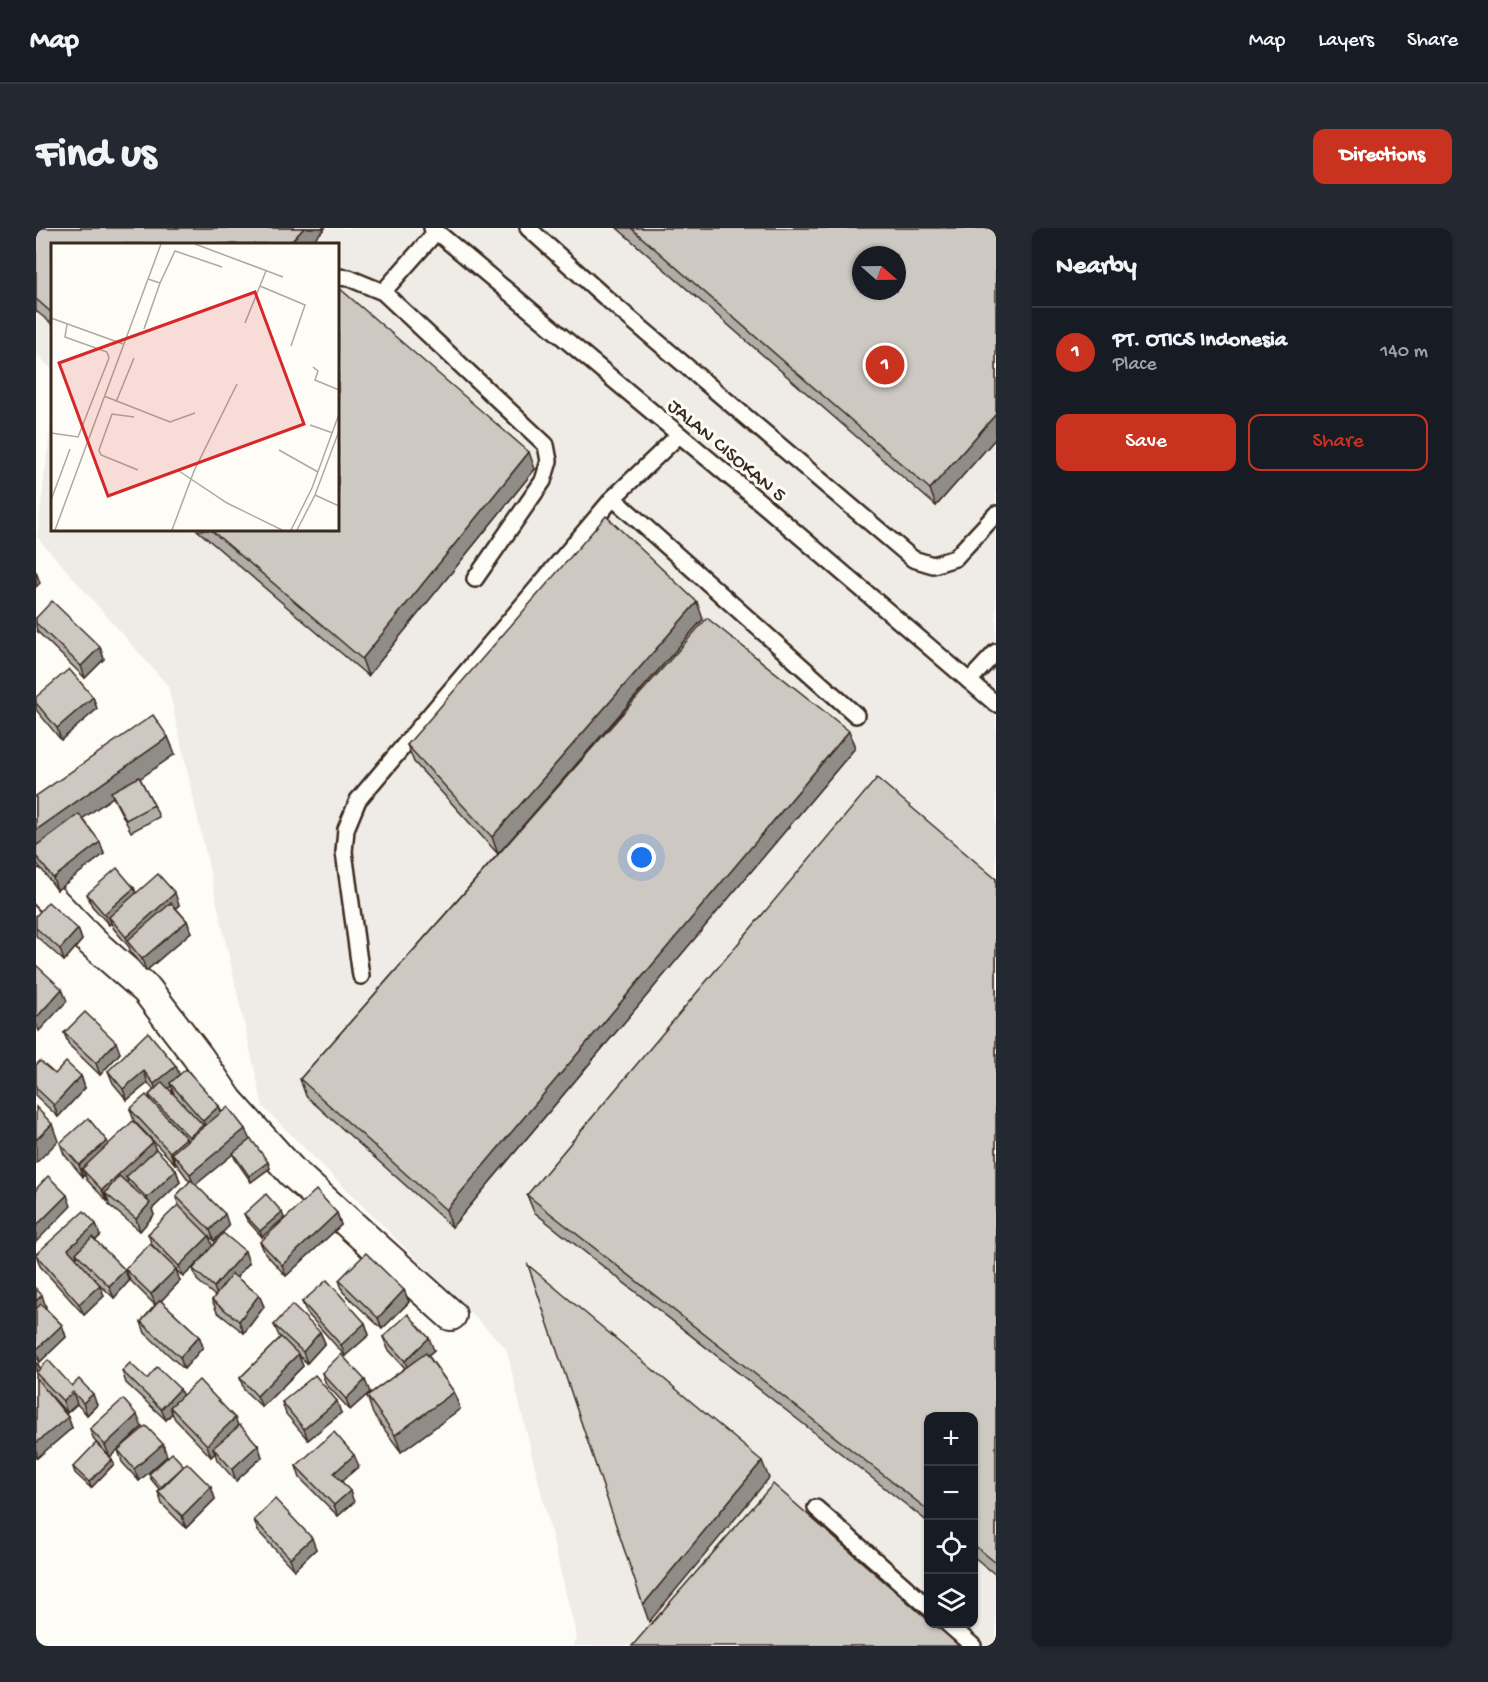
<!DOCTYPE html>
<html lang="en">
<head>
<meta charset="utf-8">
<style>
  :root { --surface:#171b24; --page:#242831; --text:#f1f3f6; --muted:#9ea1a6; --line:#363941; --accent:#c8321e }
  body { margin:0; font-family:"Gochi Hand",sans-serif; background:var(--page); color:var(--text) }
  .controls { position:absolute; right:18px; bottom:18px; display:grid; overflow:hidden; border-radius:12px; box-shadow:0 2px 4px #0004 }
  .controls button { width:54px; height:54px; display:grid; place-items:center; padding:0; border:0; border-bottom:2px solid var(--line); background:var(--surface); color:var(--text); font:30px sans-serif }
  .compass { position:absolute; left:816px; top:18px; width:54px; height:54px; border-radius:50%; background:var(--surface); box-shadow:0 2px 4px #0004; rotate:110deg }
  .you { position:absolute; left:606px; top:630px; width:21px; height:21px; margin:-15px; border:4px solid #fff; border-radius:50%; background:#1a73e8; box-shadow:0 0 0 9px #1a73e833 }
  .badge { display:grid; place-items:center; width:39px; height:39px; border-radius:50%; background:var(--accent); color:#fff; font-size:20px; font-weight:700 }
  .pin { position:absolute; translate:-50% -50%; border:3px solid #fff; box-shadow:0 2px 6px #0006 }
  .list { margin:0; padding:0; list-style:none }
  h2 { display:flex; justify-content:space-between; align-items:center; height:78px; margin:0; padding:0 24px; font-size:26px }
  h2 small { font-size:20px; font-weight:400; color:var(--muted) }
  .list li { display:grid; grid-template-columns:39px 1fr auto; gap:18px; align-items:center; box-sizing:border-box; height:90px; padding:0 24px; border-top:2px solid var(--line) }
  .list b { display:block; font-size:22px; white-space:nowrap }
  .list p { margin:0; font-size:20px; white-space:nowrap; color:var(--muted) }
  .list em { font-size:20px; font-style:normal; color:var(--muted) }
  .actions { display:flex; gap:12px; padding:18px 24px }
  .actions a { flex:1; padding:14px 0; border:2px solid var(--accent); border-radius:12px; text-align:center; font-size:21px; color:var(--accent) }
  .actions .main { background:var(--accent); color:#fff }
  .icon { flex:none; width:33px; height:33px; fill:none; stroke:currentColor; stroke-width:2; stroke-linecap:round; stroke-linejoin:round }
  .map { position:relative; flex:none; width:960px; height:1418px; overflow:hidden; border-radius:12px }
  header { display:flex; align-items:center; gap:36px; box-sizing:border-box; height:84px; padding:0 30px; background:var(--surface); border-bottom:2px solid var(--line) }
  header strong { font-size:28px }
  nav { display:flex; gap:33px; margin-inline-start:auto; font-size:21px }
  .intro { display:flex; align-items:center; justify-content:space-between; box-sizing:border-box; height:144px; padding:0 36px }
  h1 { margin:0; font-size:42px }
  .button { padding:15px 27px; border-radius:12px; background:var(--accent); color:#fff; font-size:21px; font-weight:700 }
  main { display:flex; gap:36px; padding:0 36px }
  aside { flex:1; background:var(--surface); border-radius:12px; box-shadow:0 2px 4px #0004 }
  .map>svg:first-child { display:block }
  .built { fill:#efece7; fill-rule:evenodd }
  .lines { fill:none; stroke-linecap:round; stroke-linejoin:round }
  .lane-casing { stroke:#3b2a1e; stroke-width:20 }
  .street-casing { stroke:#3b2a1e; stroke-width:34 }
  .lane { stroke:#fdfcf7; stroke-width:15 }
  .street { stroke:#fdfcf7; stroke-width:30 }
  .wall { fill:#b0aca7; stroke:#3b2a1e; stroke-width:1.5; fill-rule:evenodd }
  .shaded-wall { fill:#908c88; stroke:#3b2a1e; stroke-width:1.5 }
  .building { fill:#cdc8c2; stroke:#3b2a1e; stroke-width:1.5; fill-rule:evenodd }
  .labels { text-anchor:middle; stroke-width:6; stroke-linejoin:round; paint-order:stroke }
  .street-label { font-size:20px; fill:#3b2a1e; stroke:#fdfcf7 }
  .inset-road { fill:none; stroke:#afa8a0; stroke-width:1.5 }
  .view { fill:#d62828; fill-opacity:0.15; stroke:#d62828; stroke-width:3 }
  .inset-edge { fill:none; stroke:#3b2a1e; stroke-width:3 }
</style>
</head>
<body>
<header>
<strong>Map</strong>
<nav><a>Map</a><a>Layers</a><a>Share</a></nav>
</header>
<div class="intro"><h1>Find us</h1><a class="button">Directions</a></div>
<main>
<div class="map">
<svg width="960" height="1418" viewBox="0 0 960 1418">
  <rect width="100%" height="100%" fill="#fdfcf7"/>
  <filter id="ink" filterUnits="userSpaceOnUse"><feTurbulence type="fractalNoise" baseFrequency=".0167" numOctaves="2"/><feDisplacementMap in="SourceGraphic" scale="12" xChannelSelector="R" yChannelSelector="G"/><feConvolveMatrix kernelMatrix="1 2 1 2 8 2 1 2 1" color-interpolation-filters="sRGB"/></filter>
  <g filter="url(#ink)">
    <path class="built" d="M0,0H960V1418H537L541,1411L470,1120L227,879L132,458L1,309L16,187V302H302V16H16V141L0,126ZM825,27H861V63H825ZM892,1188H938V1396H892Z"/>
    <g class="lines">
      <g class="lane-casing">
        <g id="lane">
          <polyline points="396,0 730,279 960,476"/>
          <polyline points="492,0 570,70 877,331 897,337 919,330 960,286"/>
          <polyline points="302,49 313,50 347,64 510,217 513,233 507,253 439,351"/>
          <polyline points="347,64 400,4"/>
          <polyline points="577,270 820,487"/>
          <polyline points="933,453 960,424"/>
          <polyline points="325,748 308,624 310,601 322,572 577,270 642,208"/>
          <polyline points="780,1280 892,1379"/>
          <polyline points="912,1396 937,1418"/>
        </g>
      </g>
      <g class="street-casing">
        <polyline id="street" points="0,656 56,714 111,762 162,829 192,873 256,944 415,1087"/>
      </g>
      <use href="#lane" class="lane"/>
      <use href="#street" class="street"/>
    </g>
    <g class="wall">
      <polygon points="0,0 289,0 274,16 16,16 16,96 0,83"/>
      <polygon points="581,0 960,0 960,210 900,278"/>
      <polygon points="499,241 332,448 161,302 302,302"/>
      <polygon points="0,390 64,419 68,431 49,450 2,404 0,399"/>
      <polygon points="667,391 463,625 813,503 819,520 416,999 270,868 264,851 462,626 378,534 371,517"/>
      <polygon points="57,469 61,481 25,512 1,483 0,480 0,475"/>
      <polygon points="132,509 139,526 104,550 118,577 123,589 95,604 80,575 77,569 46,591 64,614 68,626 21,662 0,634 0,568"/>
      <polygon points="960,651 960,1347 938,1329 938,1188 892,1188 892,1294 498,984 491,967"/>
      <polygon points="98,660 100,665 143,677 140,680 151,693 155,704 110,743 95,725 93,719 78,701 75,695 73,697 56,678 51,666"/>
      <polygon points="0,688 42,701 46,712 28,733 0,708"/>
      <polygon points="28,805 84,825 64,847 33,817"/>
      <polygon points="0,837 19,846 45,848 49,860 22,889 0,868"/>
      <path d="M140,838L143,847L183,878L186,884L209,901L213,912L234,940L215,954L199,931L197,926L159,957L193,998L178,1013L169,1005L176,1018L213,1035L200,1049L223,1067L228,1079L208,1105L181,1084L176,1072L179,1068L161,1052L157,1041L161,1036L147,1049L116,1017L112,1006L143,979L140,968L154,954L140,935L139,936L98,893L94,881L115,873L113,867L118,862L112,855L91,872L77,855L72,843ZM135,858L138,866L132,860Z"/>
      <polygon points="117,914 119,921 140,942 144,954 116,981 118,987 104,1003 73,977 72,972 71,973 51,952 49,947 47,949 28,926 24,915 72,916"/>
      <polygon points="301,985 305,997 250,1048 229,1025 224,1014"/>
      <polygon points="208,986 248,990 226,1009 211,992"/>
      <polygon points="64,1008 59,1013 89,1042 93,1053 78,1070 61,1054 64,1057 68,1068 48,1087 4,1038 0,1026"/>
      <polygon points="89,1041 144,1053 125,1073 163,1108 167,1119 148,1141 109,1105 105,1094 119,1077 94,1052"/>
      <polygon points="303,1052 368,1062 373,1074 346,1101 307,1064"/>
      <polygon points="0,1061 10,1079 9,1080 26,1097 30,1109 4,1134 0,1130"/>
      <polygon points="266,1074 329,1095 333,1107 309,1128 271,1085"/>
      <polygon points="238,1097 284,1104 289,1115 271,1135 263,1128 267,1138 226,1179 208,1162 204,1150 244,1110"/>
      <polygon points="347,1109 398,1122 392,1127 418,1164 424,1181 365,1224 337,1186 331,1168 369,1140 352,1121"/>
      <polygon points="0,1134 2,1136 4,1140 36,1158 61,1177 51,1187 41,1176 31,1185 10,1162 32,1189 36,1200 1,1230 0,1229"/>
      <polygon points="86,1143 144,1161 146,1167 199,1190 202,1198 222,1217 226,1229 200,1253 181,1232 179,1225 175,1229 139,1191 136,1185 130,1192 90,1155"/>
      <polygon points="286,1145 334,1164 314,1182 290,1156"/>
      <polygon points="246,1174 305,1185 272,1212 250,1186"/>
      <polygon points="106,1199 74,1229 58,1212 54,1201"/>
      <polygon points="82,1222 131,1228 103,1253 86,1234"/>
      <polygon points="76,1231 78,1236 55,1260 39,1245 37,1239"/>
      <polygon points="148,1238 175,1259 179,1271 150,1300 126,1276 122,1264 124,1262 115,1251 113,1246"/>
      <polygon points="260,1238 323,1238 306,1253 318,1274 302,1288 264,1250"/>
      <polygon points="218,1292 280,1321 258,1342 222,1303"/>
    </g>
    <g class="shaded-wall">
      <polygon points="268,0 289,0 274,16 253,16"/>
      <polygon points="960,186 960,210 900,278 894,261"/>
      <polygon points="493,224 499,241 332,448 326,431"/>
      <polygon points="0,343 4,355 0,359"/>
      <polygon points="661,374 667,391 462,626 456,609"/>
      <polygon points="64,419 68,431 49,450 45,438"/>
      <polygon points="57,469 61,481 25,512 21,500"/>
      <polygon points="813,503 819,520 416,999 410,982"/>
      <polygon points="132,509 139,526 78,569 75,564 77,569 2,622 0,615 0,602"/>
      <polygon points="64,614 68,626 21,662 17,650"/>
      <polygon points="98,660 103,671 73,689 75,695 73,697 68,686"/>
      <polygon points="139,665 143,677 96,719 92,714 90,709"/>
      <polygon points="151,693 155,704 110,743 106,731"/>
      <polygon points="42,701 46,712 28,733 24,721"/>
      <polygon points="26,761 31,773 3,803 0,795 0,790"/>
      <polygon points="80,814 84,825 64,847 60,835"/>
      <polygon points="140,838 144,849 134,855 135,858 122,868 118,856"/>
      <polygon points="108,843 112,855 91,872 87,861"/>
      <polygon points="45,848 49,860 22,889 18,877"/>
      <polygon points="183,878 187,890 171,904 167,893"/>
      <polygon points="16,896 22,913 0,935 0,912"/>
      <polygon points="167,897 171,908 157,921 153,909"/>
      <polygon points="209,901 214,912 158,958 154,946"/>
      <polygon points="150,910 154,922 136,925 140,935 139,936 134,924"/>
      <polygon points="71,913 75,924 46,941 49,947 47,949 43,937"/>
      <polygon points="117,914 121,926 90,949 92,953 75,970 69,965 72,972 71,973 66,962"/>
      <polygon points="232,934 234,940 215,954 213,948"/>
      <polygon points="140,942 144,954 116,981 118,987 104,1003 100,991 113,976 111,970"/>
      <polygon points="31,967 35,978 0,1014 0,998"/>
      <polygon points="246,984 248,990 226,1009 224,1003"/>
      <polygon points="301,985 305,997 250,1048 246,1037"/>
      <polygon points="189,986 193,998 178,1013 174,1002"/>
      <polygon points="60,996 64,1008 42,1028 40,1025 41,1029 37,1033 32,1021"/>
      <polygon points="173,1008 177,1020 147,1049 143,1038"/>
      <polygon points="209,1023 213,1035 182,1071 178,1059"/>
      <polygon points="140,1041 144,1053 120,1078 115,1066"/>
      <polygon points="89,1042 93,1053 78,1070 73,1058"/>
      <polygon points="64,1057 68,1068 48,1087 43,1076"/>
      <polygon points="368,1062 373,1074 346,1101 342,1090"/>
      <polygon points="6,1067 10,1079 0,1088 0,1073"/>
      <polygon points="223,1067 228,1079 208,1105 203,1093"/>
      <polygon points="329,1095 333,1107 309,1128 305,1117"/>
      <polygon points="26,1097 30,1109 4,1134 0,1122"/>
      <polygon points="284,1104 289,1115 271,1135 267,1124"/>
      <polygon points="163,1108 167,1119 148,1141 144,1129"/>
      <polygon points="393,1110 398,1122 373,1145 369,1133"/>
      <polygon points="262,1126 267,1138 226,1179 221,1168"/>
      <polygon points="2,1136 7,1148 0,1145 0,1138"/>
      <polygon points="329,1152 334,1164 314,1182 310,1171"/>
      <polygon points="144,1161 148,1172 134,1179 136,1185 130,1192 125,1181"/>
      <polygon points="37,1164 41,1176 31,1185 27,1173"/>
      <polygon points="418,1164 424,1181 365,1224 359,1207"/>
      <polygon points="57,1166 61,1177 51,1187 47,1175"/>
      <polygon points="301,1173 305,1185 272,1212 268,1201"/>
      <polygon points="101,1187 106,1199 74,1229 69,1217"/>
      <polygon points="32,1189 36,1200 1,1230 0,1215"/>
      <polygon points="199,1190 204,1202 177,1220 179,1225 175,1229 171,1217"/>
      <polygon points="127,1216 131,1228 103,1253 98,1241"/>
      <polygon points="222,1217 226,1229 200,1253 196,1241"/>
      <polygon points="318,1227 323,1238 302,1256 298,1245"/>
      <polygon points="76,1231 78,1236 55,1260 53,1254"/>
      <polygon points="726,1233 733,1250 613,1394 607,1377"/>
      <polygon points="175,1259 179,1271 150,1300 146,1288"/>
      <polygon points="314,1263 318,1274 302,1288 298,1277"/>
      <polygon points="276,1310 280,1321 258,1342 254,1330"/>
    </g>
    <g class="building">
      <polygon points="0,0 268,0 253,16 16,16 16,85 0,71"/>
      <path d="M595,0H960V186L894,261ZM825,27H861V63H825Z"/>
      <polygon points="302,59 493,224 326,431 175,302 302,302"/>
      <polygon points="570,288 661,374 456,609 371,517"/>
      <polygon points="16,373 64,419 45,438 0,395 0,390"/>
      <polygon points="671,390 813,503 410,982 264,851"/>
      <polygon points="33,441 57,469 21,500 0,475 0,469"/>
      <polygon points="117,487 132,509 0,602 0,568"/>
      <polygon points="103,549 118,577 90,592 75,564"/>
      <polygon points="841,550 960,651 960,1335 938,1317 938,1188 892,1188 892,1282 491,967"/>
      <polygon points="43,586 64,614 17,650 0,628 0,618"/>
      <polygon points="81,640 98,660 68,686 51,666"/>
      <polygon points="122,646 139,665 90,709 73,689"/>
      <polygon points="12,674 42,701 24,721 0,700 0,688"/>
      <polygon points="135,675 151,693 106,731 91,713"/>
      <polygon points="0,737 26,761 0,790"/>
      <polygon points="49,784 80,814 60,835 28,805"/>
      <polygon points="112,804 140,838 118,856 108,843 87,861 72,843"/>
      <polygon points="4,833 19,846 30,834 45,848 18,877 0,860 0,837"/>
      <polygon points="150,841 183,878 167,893 134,855"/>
      <polygon points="126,854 167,897 153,909 113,867"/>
      <polygon points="110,867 150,910 134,924 94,881"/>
      <polygon points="0,879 16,896 0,912"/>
      <polygon points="192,879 209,901 154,946 136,925"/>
      <polygon points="52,890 71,913 43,937 24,915"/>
      <polygon points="97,893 117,914 66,962 46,941"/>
      <polygon points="215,911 232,934 213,948 197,925"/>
      <polygon points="120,921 140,942 111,970 90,949"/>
      <polygon points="12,948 31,967 0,998 0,961"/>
      <polygon points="83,948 114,975 100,991 69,965"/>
      <polygon points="155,952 189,986 174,1002 140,968"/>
      <polygon points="280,962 301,985 246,1037 224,1014"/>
      <polygon points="230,966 246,984 224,1003 208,986"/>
      <polygon points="142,977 173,1008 143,1038 112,1006"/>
      <polygon points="48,983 60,996 32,1021 64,1057 43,1076 0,1027 0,1026"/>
      <polygon points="187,1005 209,1023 178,1059 157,1041"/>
      <polygon points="56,1009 89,1042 73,1058 40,1025"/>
      <polygon points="114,1016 140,1041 115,1066 89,1041"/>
      <polygon points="330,1025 368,1062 342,1090 303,1052"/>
      <polygon points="492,1037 726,1233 607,1377"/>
      <polygon points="196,1046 223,1067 203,1093 176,1072"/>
      <polygon points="291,1052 329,1095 305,1117 266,1074"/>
      <polygon points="0,1061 6,1067 0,1073"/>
      <polygon points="124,1072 163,1108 144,1129 105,1094"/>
      <polygon points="5,1076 26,1097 0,1122 0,1081"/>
      <polygon points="256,1077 284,1104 267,1124 238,1097"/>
      <polygon points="372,1086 393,1110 369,1133 347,1109"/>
      <polygon points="245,1109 262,1126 221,1168 204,1150"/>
      <polygon points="390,1125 418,1164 359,1207 331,1168"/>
      <polygon points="305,1126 329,1152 310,1171 286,1145"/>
      <polygon points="12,1132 36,1158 43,1151 57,1166 47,1175 37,1164 27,1173 0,1145"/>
      <polygon points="94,1135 111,1151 121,1139 144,1161 125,1181 86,1143"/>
      <polygon points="279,1147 301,1173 268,1201 246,1174"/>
      <polygon points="0,1150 32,1189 0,1215"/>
      <polygon points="163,1152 199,1190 171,1217 134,1179"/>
      <polygon points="87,1171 101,1187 69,1217 54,1201"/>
      <polygon points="204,1197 222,1217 196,1241 177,1220"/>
      <polygon points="110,1198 127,1216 98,1241 82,1222"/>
      <polygon points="298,1204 318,1227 298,1245 314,1263 298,1277 260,1238"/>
      <polygon points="60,1215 76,1231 53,1254 37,1239"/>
      <polygon points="136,1225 148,1238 125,1259 113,1246"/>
      <polygon points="151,1235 175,1259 146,1288 122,1264"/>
      <polygon points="737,1256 892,1392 892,1395 897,1395 923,1418 596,1418"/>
      <polygon points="239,1271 276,1310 254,1330 218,1292"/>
    </g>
  </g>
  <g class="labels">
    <g class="street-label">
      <text transform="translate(692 221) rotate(40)" y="7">JALAN CISOKAN 5</text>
    </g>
  </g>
  <g transform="translate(15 15)">
    <rect width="288" height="288" fill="#fdfcf7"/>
    <path class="inset-road" d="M144,1L232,34M109,40L124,8L171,24M209,43L254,62L240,103M0,75L72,101M194,80L215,28M93,86L109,40L97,36M262,124L267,128L264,137L288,147M53,153L119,179L144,170M65,159L83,115M83,174L61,171L48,207L50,212L87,227M259,182L282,190M0,190L27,194L58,115L56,109L14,94L16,81M228,207L267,229M128,228L176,260L231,287M264,252L288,263M0,257L19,206M4,287L110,1M121,287L143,228L186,141M240,287L261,245L288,171M246,287L264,252L288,188"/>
    <path class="view" d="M204,49L253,181L57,253L8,120Z"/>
    <rect width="288" height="288" class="inset-edge"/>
  </g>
</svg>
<div class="controls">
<button>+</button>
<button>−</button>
<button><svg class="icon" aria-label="locate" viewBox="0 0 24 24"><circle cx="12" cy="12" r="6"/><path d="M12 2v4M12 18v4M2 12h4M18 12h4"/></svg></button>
<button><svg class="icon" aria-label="layers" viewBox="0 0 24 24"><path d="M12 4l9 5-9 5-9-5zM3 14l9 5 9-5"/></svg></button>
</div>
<svg class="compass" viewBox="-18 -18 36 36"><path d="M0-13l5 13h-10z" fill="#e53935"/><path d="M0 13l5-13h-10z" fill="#9ea1a6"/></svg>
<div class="you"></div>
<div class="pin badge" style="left:849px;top:137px">1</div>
</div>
<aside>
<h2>Nearby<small></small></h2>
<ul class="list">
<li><span class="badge">1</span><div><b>PT. OTICS Indonesia</b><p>Place</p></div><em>140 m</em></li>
</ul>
<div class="actions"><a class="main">Save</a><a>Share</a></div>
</aside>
</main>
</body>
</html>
